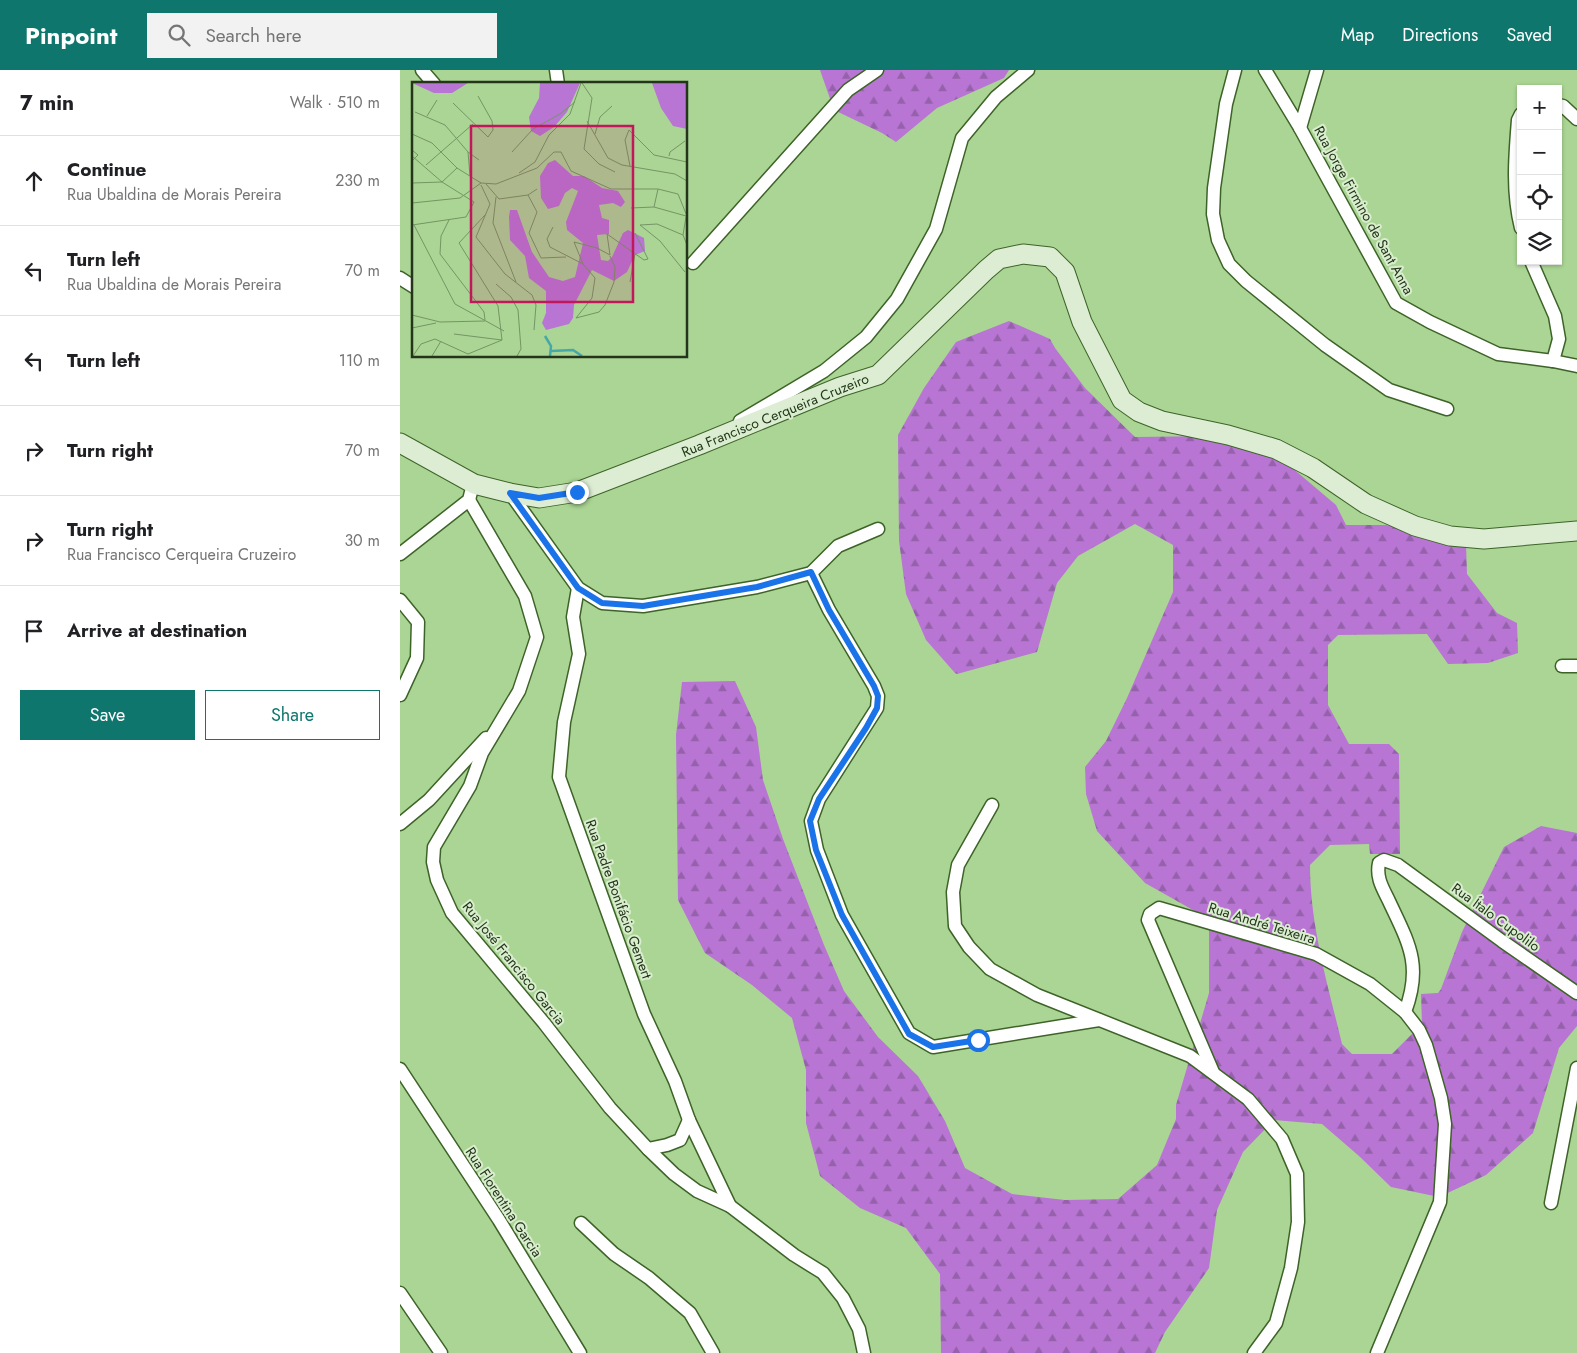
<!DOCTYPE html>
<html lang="en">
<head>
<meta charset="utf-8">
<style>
  :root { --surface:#fff; --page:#f2f2f2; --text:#202124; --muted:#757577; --line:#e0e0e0; --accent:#0f766e }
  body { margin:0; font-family:Jost,sans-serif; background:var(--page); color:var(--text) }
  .controls { position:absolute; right:15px; top:15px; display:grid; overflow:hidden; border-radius:0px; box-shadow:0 1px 4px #0004 }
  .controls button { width:45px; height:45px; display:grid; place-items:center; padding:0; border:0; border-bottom:1px solid var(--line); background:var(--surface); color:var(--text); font:25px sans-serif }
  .stop { position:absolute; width:15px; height:15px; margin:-11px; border:4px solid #1a73e8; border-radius:50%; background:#fff }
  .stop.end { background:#1a73e8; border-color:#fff; box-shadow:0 1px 5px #0008 }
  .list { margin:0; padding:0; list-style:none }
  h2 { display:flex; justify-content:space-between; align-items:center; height:65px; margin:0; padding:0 20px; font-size:21px }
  h2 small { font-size:16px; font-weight:400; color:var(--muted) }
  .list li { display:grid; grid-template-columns:32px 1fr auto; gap:15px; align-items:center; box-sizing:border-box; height:90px; padding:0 20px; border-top:1px solid var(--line) }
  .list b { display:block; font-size:19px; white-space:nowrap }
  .list p { margin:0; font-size:16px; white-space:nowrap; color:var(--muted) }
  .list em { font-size:16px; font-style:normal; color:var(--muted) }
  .actions { display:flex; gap:10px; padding:15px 20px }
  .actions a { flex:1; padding:11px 0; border:1px solid var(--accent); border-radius:0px; text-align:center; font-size:18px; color:var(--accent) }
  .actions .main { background:var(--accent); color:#fff }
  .icon { flex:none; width:28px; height:28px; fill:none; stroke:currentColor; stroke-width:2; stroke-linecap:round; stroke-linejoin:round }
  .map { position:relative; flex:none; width:1177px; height:1283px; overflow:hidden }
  header { display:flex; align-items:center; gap:30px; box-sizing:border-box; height:70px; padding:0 25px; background:var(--accent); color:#fff }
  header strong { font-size:24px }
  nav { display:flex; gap:28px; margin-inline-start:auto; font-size:18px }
  .search { width:350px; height:45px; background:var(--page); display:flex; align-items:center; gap:12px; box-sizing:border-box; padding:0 18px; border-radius:0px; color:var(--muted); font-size:19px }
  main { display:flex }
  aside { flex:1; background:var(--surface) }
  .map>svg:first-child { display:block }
  .forest { fill:url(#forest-firs) }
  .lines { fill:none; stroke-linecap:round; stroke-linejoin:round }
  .minor-casing { stroke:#3e6328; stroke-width:15 }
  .secondary-casing { stroke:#3e6328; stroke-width:21 }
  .minor { stroke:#fff; stroke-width:12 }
  .secondary { stroke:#dcedd3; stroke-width:19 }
  .route { stroke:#1a73e8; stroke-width:6 }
  .labels { text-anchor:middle; stroke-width:4; stroke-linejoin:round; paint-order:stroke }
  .street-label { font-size:14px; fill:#24351b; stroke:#d9eece }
  .inset-river { fill:none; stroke:#46a8a8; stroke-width:2.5 }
  .inset-road { fill:none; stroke:#749564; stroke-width:1 }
  .view { fill:#c2185b; fill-opacity:0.15; stroke:#c2185b; stroke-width:2.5 }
  .inset-edge { fill:none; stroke:#24351b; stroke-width:2.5 }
</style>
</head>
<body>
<header>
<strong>Pinpoint</strong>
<div class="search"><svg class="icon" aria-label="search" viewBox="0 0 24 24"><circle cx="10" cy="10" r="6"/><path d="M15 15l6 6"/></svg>Search here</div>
<nav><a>Map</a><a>Directions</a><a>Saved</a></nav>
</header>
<main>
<aside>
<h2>7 min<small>Walk · 510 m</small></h2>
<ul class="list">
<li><svg class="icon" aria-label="ahead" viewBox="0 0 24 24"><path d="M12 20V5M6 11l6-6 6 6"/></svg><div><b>Continue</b><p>Rua Ubaldina de Morais Pereira</p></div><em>230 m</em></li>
<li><svg class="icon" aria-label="left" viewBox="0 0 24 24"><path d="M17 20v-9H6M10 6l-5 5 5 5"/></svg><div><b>Turn left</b><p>Rua Ubaldina de Morais Pereira</p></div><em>70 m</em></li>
<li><svg class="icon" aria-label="left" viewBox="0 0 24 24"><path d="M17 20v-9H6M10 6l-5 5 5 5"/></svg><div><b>Turn left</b></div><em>110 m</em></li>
<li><svg class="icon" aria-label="right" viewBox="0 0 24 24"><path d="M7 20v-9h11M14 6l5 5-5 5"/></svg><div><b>Turn right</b></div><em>70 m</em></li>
<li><svg class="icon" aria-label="right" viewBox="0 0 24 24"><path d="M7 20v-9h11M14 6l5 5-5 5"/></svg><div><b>Turn right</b><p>Rua Francisco Cerqueira Cruzeiro</p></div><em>30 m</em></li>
<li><svg class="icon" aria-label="arrive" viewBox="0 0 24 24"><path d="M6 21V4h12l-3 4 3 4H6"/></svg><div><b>Arrive at destination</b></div></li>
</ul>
<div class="actions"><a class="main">Save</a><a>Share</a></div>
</aside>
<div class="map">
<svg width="1177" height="1283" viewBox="0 0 1177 1283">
  <defs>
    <pattern id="forest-firs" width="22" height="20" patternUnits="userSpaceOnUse" patternTransform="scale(1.25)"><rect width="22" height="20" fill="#b875d4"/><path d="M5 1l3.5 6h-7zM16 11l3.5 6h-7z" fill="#9561ab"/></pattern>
  </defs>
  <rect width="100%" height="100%" fill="#aad594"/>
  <g class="forest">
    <polygon points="420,0 609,0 604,8 537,38 496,72 482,63 434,40"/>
    <path d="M609,251L650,269L655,278L685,318L735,367L815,366L884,391L936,435L946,455H986L1066,474L1067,504L1097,543L1117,553L1118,583L1088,593L1048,594L1027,564L938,565L928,575V635L949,674H989L999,684L1000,784H970L969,774L930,775L910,795C910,856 928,915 942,974L952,984H992L1022,954L1021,924L1038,923L1041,919L1062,862L1104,777L1141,756L1177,763V956L1159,978L1133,1063L1086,1105L1039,1127L991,1117L959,1086L922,1054L874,1050L843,1082L817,1140L809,1198L765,1262L755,1283H541L540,1204L506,1158L460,1138L420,1106L406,1053V1000L392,948L352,915L305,883L278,830L276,665L282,612L335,611L356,657L363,710L383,769L424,875L444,921L478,967L518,1006L545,1051L565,1098L612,1124L665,1130L718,1129L757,1095L776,1049V1035L809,923V849L745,813L697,761L686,724L685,697L706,671L727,628L773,522V475L735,454L678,486L657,513L637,582L557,604L555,603L526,570L506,524L499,471L498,365L524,318L556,272Z"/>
  </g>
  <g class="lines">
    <g class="minor-casing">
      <g id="minor">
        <polyline points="22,0 34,14"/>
        <polyline points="156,0 158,14"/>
        <polyline points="835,0 826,34 814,118 813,144 818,170 829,194 846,211 925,275 989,320 1047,339"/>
        <polyline points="865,0 900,58 996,233 1030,252 1098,284 1153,291 1177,296"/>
        <polyline points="1158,35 1163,36 1177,49"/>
        <path d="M1121,44L1118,50C1115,87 1112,122 1121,158"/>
        <polyline points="900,58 917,0"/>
        <polyline points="1131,191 1155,246 1159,269 1153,291"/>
        <polyline points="293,193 448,20 477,0"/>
        <polyline points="0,208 14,217"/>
        <polyline points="340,351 424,301 466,267 497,229 536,159 562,68 596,27 628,0"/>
        <polyline points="110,423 178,518 202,533 243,536 357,517 411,503 438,476 478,459"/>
        <polyline points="69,430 125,526 137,567 119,621 82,683 70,716 34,777 33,792 37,810 52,843 144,953 210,1038 248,1079 274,1104 297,1121 330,1136 394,1185 423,1203 443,1228 459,1259 464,1283"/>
        <polyline points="0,484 69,430 71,422"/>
        <polyline points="411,503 429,540 474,616 478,626 477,638 419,729 411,751 417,780 442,845 509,963 533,977 699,950"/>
        <polyline points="178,518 173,547 179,584 164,652 159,707 244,944 275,1011 289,1050 330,1136"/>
        <polyline points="0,530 18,552 17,588 0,625"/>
        <polyline points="1162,596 1177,596"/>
        <polyline points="592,735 558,795 553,822 555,856 569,877 590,899 637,925 790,986 848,1029 882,1069 897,1104 898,1152 891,1198 876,1253 854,1283"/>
        <polyline points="0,754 29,730 86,668"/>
        <polyline points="0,999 99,1150 180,1283"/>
        <path d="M813,1002L748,850L750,844L759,838L916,884L970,914L1005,942C1023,894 1008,872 988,829C982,817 976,807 979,793L984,790L998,795L1102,871L1177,923"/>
        <polyline points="248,1079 267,1075 280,1070 289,1050"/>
        <polyline points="1151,1133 1177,998"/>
        <polyline points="181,1153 214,1184 249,1208 290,1243 313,1283"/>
        <polyline points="0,1223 41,1283"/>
        <polyline points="977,1283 1040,1132 1045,1054 1041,1028 1026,975 1019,960 1005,942"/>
      </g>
    </g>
    <g class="secondary-casing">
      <polyline id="secondary" points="0,373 74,414 110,423 139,428 177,422 299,375 440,317 478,305 586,200 599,189 623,184 650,187 665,202 682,252 722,330 739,342 762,351 828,365 876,379 913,398 966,434 1015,456 1050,466 1084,469 1177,461"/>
    </g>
    <use href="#minor" class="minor"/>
    <use href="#secondary" class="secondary"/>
  </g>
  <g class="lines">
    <polyline class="route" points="177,422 139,428 110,423 178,518 202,533 243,536 357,517 411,502 429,540 474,616 478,626 477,638 466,658 419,729 410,751 416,780 442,845 509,964 533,977 578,970"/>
  </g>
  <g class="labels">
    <g class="street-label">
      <text transform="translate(964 140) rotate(61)" y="5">Rua Jorge Firmino de Sant Anna</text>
      <text transform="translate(375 345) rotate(-22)" y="5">Rua Francisco Cerqueira Cruzeiro</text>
      <text transform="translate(219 829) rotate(70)" y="5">Rua Padre Bonifácio Gemert</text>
      <text transform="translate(1096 847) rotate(36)" y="5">Rua Ítalo Cupolilo</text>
      <text transform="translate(862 853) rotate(17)" y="5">Rua André Teixeira</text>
      <text transform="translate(114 893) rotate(51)" y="5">Rua José Francisco Garcia</text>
      <text transform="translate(104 1132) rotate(57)" y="5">Rua Florentina Garcia</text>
    </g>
  </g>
  <g transform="translate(12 12)">
    <rect width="275" height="275" fill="#aad594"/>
    <path d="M0,1H56L40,11H22ZM128,1H168L155,30L142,45L128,54L119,49L117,35L127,16ZM240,1H275V47L261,44L249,26ZM143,78L161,94H172L190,106L206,109L213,120L209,125L201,121L187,123L190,136L197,138V152L185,153L189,178L196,179L200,175L211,151L216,148L232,156L233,169L223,173L215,190L202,199L180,188L162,223L161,236L157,242L134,248L130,241L134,231V209L117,196L113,174L98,158L97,135L98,128H105L120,170L137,195L151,199L163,195L171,161L155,148L154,140L166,109L160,106L153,111L147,124L136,127L129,116L128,94L136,81Z" fill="#b875d4"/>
    <path class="inset-river" d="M133,254L139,264L138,274M139,269L161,268L170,274"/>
    <path class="inset-road" d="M170,1L180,16L172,67L187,82L203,90M41,21L76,55L81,48L80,39L66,14M3,30L33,43L56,70L67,78M15,34L25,18M175,39L196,76L210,83L263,92L275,99M0,52L20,61L45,86L69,101L84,102L125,86L142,70H149L159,89L199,107H246L266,112L275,134M183,52L188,35L200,24M0,68L6,73L0,79M56,70L58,94M100,70L121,47L148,32L163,20M0,74L30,100L62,120L54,135L0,143M257,74L258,70L273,59M14,83L61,42M218,84L213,58L217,48L242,73L275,80M107,91L123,80L137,53L158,32L169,1M0,101L30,100L45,86M74,102L87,117L116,113L125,107M69,103L78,122L64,155L93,192L120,213L124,223L122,248M116,113L125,130L117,151L129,176L154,175M84,115L81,141L104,200M0,121L48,116L69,101M242,125L246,107M219,126L242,125L274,134M274,135L271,153L275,163M37,138L29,154L28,172L72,230L73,238M2,143L43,222L92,249M228,143L248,159L273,190M228,143L245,142L271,153M141,145L135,157L138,165L171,182L183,196L180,216L164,236M223,151L236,177M171,182L162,160L185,166L198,173L195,152L232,178L236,177M218,200L223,172M84,202L99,215L106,228L109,267L105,274M0,233L28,240L73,239M164,236L187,230L193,223L202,200L203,185L198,174M0,246L24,241M42,252L90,258M1,274L9,262L23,257L56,272L90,258L86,224L47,161L73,133M20,274L29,259"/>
    <path class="view" d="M59,44H221V220H59Z"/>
    <rect width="275" height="275" class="inset-edge"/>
  </g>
</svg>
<div class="controls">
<button>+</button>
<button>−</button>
<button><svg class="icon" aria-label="locate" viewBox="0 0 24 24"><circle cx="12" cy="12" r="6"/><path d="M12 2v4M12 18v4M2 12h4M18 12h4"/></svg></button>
<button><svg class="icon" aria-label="layers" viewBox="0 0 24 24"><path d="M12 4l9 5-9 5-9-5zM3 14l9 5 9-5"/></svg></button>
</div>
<div class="stop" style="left:578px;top:970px"></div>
<div class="stop end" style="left:177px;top:422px"></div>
</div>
</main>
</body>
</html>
